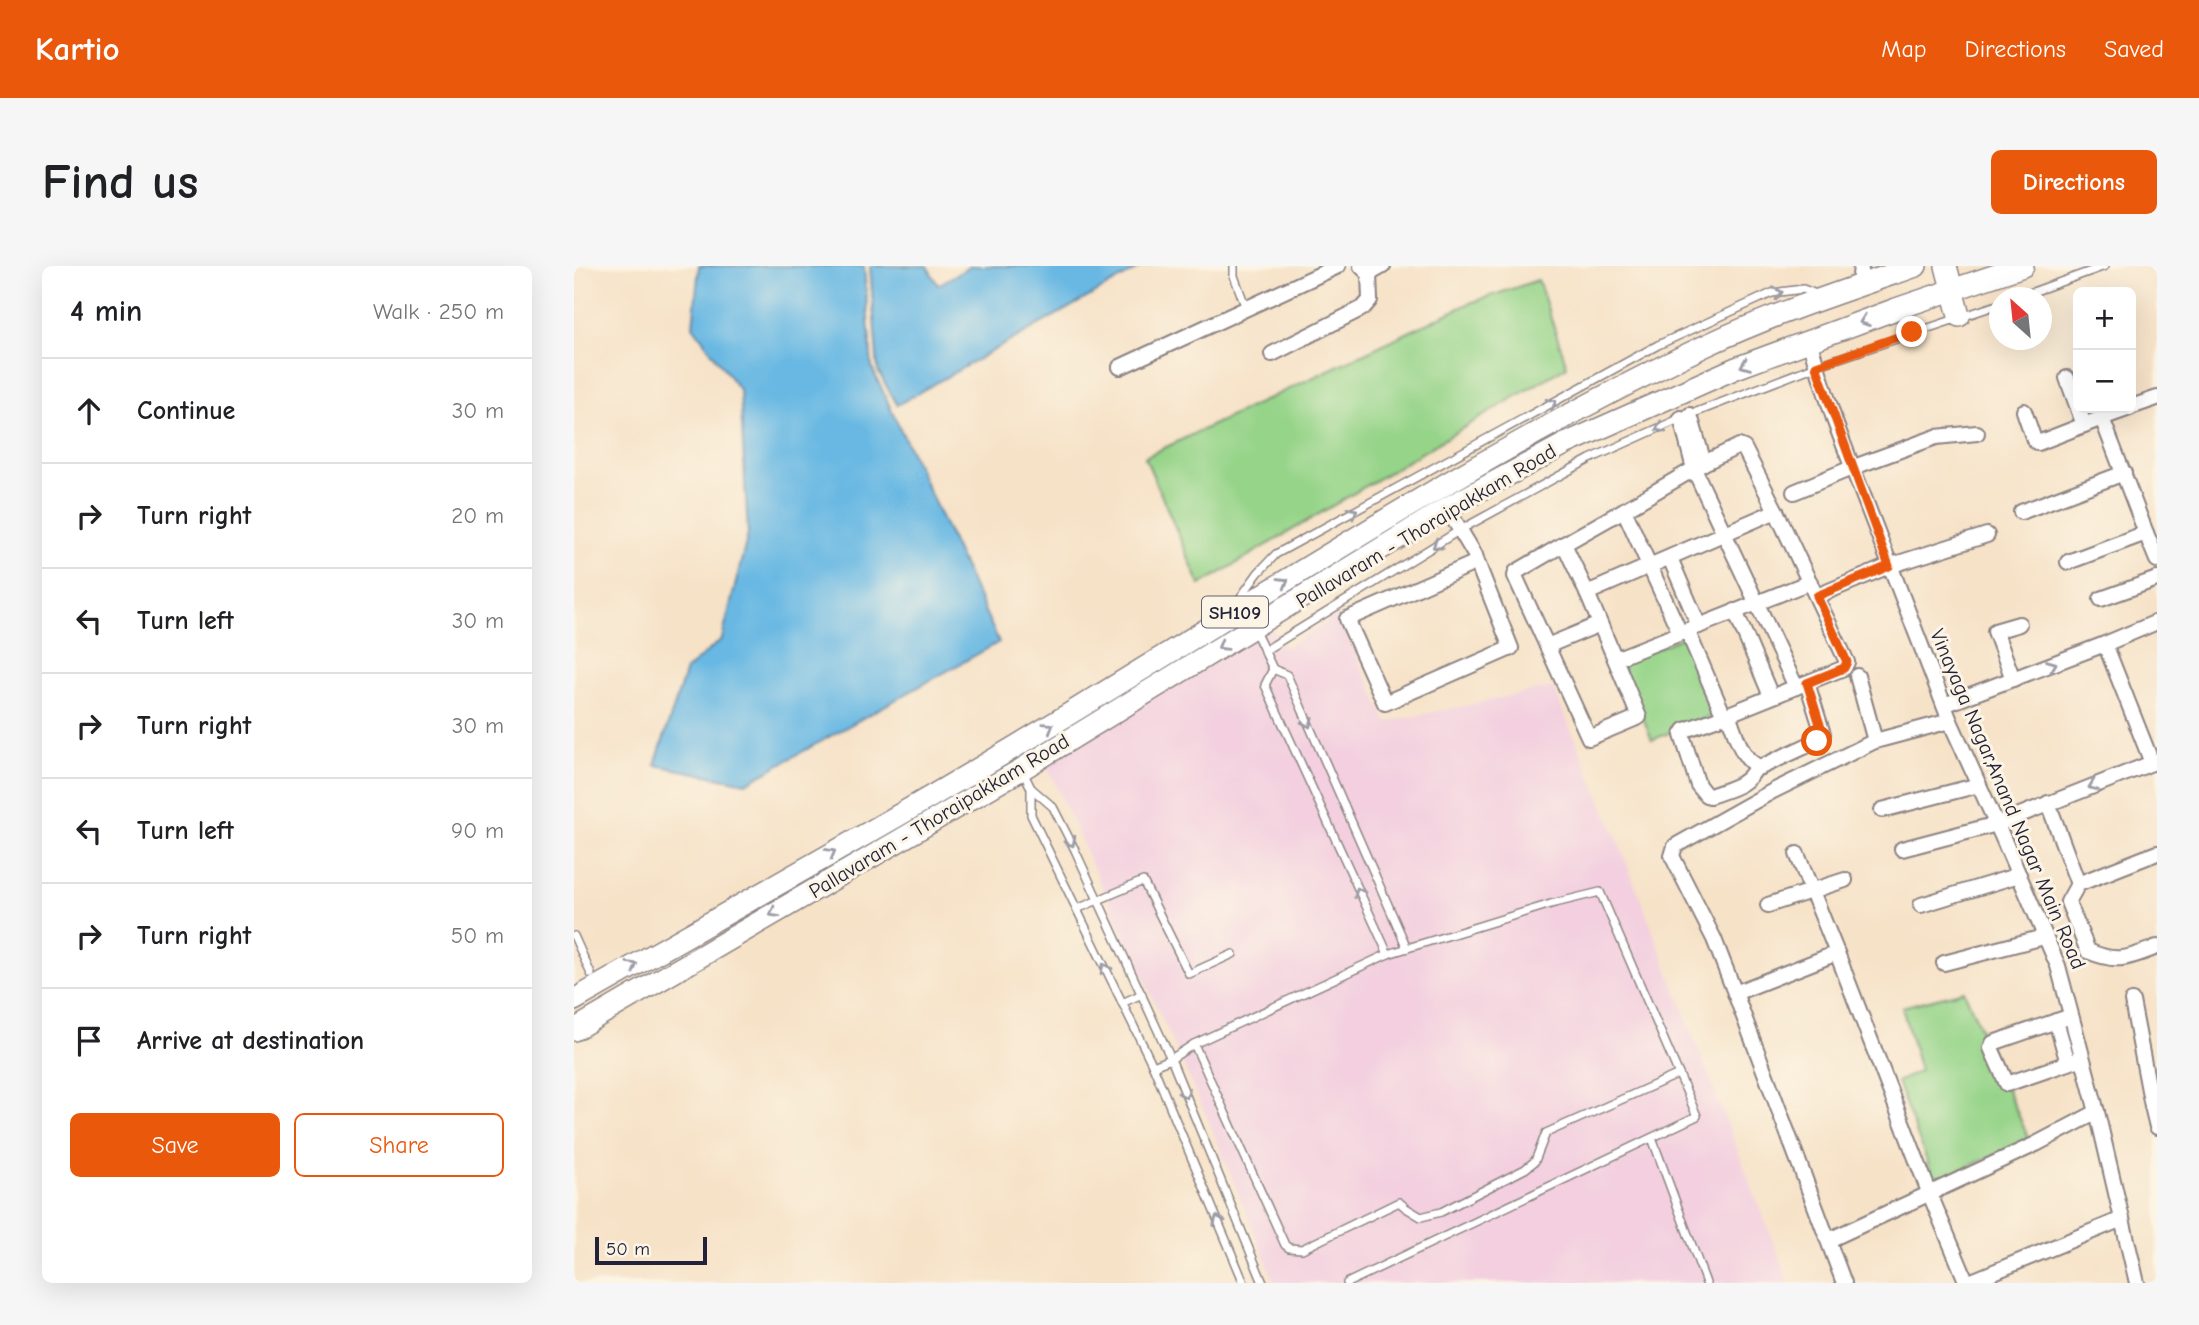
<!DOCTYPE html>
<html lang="en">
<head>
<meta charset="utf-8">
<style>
  :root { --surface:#fff; --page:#f6f6f6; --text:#202124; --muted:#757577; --line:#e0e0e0; --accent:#ea580c }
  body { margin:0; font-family:"Comic Neue",sans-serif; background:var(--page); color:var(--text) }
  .controls { position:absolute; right:21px; top:21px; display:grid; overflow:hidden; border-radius:10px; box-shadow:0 7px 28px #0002 }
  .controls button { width:63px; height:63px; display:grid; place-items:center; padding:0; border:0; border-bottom:2px solid var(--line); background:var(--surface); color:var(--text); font:35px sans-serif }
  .compass { position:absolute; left:1415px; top:21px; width:63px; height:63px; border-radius:50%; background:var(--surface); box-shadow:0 7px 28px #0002; rotate:333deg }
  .scale { position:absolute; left:21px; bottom:18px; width:112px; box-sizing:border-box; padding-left:7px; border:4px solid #22223b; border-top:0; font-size:19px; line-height:24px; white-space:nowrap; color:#22223b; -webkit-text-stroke:5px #fcf5e5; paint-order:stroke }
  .stop { position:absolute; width:21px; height:21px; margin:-16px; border:5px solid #ea580c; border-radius:50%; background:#fff }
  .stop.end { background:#ea580c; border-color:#fff; box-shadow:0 2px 7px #0008 }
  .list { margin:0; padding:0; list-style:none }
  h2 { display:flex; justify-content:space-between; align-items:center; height:91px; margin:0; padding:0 28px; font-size:30px }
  h2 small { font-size:23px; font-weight:400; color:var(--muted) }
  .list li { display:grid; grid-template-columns:46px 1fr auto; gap:21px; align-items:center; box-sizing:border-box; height:105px; padding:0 28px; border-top:2px solid var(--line) }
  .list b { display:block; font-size:26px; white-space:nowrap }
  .list em { font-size:23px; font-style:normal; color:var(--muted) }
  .actions { display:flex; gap:14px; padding:21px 28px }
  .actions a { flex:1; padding:16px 0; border:2px solid var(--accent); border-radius:10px; text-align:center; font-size:24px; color:var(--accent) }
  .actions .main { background:var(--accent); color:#fff }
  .icon { flex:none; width:38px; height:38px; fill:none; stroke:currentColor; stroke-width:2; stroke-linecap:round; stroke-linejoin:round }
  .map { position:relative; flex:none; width:1583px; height:1017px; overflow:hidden; border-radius:10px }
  header { display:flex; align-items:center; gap:42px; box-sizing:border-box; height:98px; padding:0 35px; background:var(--accent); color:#fff }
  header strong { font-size:33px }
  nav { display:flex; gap:38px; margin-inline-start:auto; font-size:24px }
  .intro { display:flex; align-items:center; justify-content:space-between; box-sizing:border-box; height:168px; padding:0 42px }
  h1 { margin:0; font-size:49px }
  .button { padding:18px 32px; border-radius:10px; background:var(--accent); color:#fff; font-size:24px; font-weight:700 }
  main { display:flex; gap:42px; padding:0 42px }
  aside { flex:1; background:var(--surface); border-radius:10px; box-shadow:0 7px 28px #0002 }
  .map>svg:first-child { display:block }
  .built { fill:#f3cfdf }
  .green { fill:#96d489; stroke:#5c7b62; stroke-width:2 }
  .water { fill:#68b8e3; stroke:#456d8f; stroke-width:2 }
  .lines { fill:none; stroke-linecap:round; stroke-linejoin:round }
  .lane-casing { stroke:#8c8281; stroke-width:10 }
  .street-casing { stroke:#8c8281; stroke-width:18 }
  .primary-casing { stroke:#8c8281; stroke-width:24 }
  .lane { stroke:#fff; stroke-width:7 }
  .street { stroke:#fff; stroke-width:14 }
  .primary { stroke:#fff; stroke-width:21 }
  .oneway { stroke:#9c9ca7 }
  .route { stroke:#ea580c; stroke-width:9 }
  .labels { text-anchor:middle; stroke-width:6; stroke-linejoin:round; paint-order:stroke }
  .shield { fill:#fcf5e5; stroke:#63616e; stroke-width:2 }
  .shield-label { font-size:19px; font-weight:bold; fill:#22223b }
  .street-label { font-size:21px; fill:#22223b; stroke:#fcf5e5 }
</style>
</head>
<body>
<header>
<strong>Kartio</strong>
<nav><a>Map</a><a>Directions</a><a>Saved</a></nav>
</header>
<div class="intro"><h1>Find us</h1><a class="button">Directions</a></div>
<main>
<aside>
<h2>4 min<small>Walk · 250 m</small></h2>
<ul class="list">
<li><svg class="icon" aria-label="ahead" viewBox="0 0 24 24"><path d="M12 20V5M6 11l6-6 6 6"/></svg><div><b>Continue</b></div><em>30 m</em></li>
<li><svg class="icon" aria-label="right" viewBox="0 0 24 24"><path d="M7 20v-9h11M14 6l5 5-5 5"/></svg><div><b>Turn right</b></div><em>20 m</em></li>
<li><svg class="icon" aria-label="left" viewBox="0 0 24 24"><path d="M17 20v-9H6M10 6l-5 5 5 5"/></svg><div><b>Turn left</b></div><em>30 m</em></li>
<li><svg class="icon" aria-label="right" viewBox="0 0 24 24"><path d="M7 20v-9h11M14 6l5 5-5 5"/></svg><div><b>Turn right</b></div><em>30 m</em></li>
<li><svg class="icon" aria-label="left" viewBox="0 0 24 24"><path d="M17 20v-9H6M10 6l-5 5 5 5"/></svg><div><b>Turn left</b></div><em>90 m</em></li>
<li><svg class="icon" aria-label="right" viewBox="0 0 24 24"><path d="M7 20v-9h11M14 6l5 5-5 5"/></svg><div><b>Turn right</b></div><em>50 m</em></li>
<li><svg class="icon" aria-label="arrive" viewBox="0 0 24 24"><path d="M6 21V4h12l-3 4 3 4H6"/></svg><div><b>Arrive at destination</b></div></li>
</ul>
<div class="actions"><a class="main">Save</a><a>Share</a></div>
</aside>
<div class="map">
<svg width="1583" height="1017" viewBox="0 0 1583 1017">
  <rect width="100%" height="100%" fill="#fcf5e5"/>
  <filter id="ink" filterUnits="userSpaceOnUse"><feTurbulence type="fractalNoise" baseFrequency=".0143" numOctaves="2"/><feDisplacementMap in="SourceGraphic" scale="14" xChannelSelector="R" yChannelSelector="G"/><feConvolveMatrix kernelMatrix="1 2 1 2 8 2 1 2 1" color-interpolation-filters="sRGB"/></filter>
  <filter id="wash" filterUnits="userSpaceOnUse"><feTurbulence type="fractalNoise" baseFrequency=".00686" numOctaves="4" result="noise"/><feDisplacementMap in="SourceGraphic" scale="28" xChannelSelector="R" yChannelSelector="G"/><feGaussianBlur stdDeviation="1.57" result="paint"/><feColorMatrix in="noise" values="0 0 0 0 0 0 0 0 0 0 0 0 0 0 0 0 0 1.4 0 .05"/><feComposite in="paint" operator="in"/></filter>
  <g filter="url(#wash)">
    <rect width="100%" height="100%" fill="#f6e2c7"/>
    <polygon class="built" points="764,348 813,456 979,421 1043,572 1215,1017 701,1017 636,858 471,496 698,361 711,382"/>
    <g class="green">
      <polygon points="964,14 993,100 626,319 571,191 896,37"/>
      <polygon points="1109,371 1141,448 1078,474 1047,397"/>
      <polygon points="1390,725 1455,873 1361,916 1323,816 1346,805 1328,741"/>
    </g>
    <g class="water">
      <polygon points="125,0 290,0 298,102 425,376 172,517 81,499 112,404 148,373 174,268 166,125 119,60"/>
      <polygon points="296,0 353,0 364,19 397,0 569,0 323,139 304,105"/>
    </g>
  </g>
  <g filter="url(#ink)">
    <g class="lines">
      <g class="lane-casing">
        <g id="lane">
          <polyline points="660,0 660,10 672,42"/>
          <polyline points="1442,32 1531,0"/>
          <polyline points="664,335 684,307 702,288 1084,79 1198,27 1229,23 1242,28"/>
          <polyline points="681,365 699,403 713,409 833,682"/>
          <polyline points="690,385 886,264 1016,193 1107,152 1242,100 1426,38"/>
          <polyline points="699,403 691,419 814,688"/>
          <polyline points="448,504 457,522 479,541 501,584 597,793 689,1017"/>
          <polyline points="457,522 457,549 579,800 670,1017"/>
          <polyline points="503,643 569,615 615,708 659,688"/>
          <polyline points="0,670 17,708"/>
          <polyline points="548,737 568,728"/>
          <polyline points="620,778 711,979 715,982 728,983 825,936 832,942 847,951 867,946 951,903 961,895 972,867 1105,808"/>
          <polyline points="579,800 597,793 620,778 814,688 977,638 1026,626 1123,850 773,1017"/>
          <polyline points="1078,872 1132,1017"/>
        </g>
      </g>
      <g class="street-casing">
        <g id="street">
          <polyline points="787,0 795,8 809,0"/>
          <polyline points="1285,19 1287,0"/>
          <polyline points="1235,75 1261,156 1376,455 1428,570 1484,700 1523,846 1563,1017"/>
          <polyline points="698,88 789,42 796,34 795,8"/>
          <polyline points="546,101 764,0"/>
          <polyline points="1493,112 1510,159"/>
          <polyline points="1557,141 1583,132"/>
          <polyline points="1450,145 1460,174 1464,177 1528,152 1572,267 1494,296"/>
          <polyline points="1116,149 1130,197"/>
          <polyline points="1107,152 1120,203 1222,421 1270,402 1273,396 1202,245"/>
          <polyline points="1528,152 1556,142"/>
          <polyline points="1220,226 1280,201 1362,171 1403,167"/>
          <polyline points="873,242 901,289 903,296 773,353 811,437 937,382 903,296"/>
          <polyline points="1447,246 1550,207"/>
          <polyline points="1572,267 1583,294"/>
          <polyline points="990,278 1050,244"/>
          <polyline points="1096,292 1125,360"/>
          <polyline points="1243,330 1315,300 1413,269"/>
          <polyline points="1527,333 1583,313"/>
          <polyline points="1161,345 1197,430"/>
          <polyline points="1026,358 973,380 1015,472 1065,451 1041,393"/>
          <polyline points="1113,364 1150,450 1222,421"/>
          <polyline points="1106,367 1050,244 1130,197 1165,180 1170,182 1202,245 1013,327 1041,393 1236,316"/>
          <polyline points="1531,378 1578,497"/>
          <polyline points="973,380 941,310 942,306 990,278 1013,327"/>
          <polyline points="1283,410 1301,475"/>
          <polyline points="1439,413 1421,365 1445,358"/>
          <polyline points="1370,439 1531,378 1583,356"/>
          <path d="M1154,448C1161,464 1167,497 1187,501L1243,475L1249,468L1233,417"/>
          <path d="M1150,450L1111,464L1108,469L1124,519L1132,529L1136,530C1157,522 1172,521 1183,500"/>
          <path d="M1474,537L1504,618L1494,636L1514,685C1544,698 1554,692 1583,681"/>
          <polyline points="1308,544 1405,519"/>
          <polyline points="1328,583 1423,558 1583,495"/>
          <polyline points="1223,588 1263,687"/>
          <polyline points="1504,618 1583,587"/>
          <polyline points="1194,639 1271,614"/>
          <polyline points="1347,639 1445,609"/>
          <polyline points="1370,697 1470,671"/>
          <polyline points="1161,727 1140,673 1098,590 1101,580 1199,525 1301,475 1376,455"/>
          <polyline points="1558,735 1578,840 1583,839"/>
          <polyline points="1482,755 1494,797 1503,794"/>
          <polyline points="1494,797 1433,818 1417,782 1419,777 1497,750"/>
          <polyline points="1578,840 1583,861"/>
          <polyline points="1255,974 1462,878 1523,846"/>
          <polyline points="1270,1017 1161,727 1263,687 1355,926 1393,1017 1548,953"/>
        </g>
      </g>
      <g class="primary-casing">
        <g id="primary">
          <polyline points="1372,0 1385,50"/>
          <path d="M0,734C171,636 345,541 513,437C717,313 917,181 1133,79C1199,48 1272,24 1342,0"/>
          <polyline points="0,764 448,503 873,242 991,178 1162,102 1322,43 1449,0"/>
        </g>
      </g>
      <use href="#lane" class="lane"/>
      <use href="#street" class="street"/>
      <use href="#primary" class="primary"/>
    </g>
    <defs><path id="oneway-chevron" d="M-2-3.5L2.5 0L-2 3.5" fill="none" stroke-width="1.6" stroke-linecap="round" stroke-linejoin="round" transform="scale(1.75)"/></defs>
    <g class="oneway">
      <use href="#oneway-chevron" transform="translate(1204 27) rotate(-13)"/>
      <use href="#oneway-chevron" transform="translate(1290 55) rotate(160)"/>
      <use href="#oneway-chevron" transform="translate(1171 99) rotate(159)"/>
      <use href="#oneway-chevron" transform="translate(978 137) rotate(-29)"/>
      <use href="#oneway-chevron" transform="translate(1086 162) rotate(156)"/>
      <use href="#oneway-chevron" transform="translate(779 246) rotate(-29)"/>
      <use href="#oneway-chevron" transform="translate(863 279) rotate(149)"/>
      <use href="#oneway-chevron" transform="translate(710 316) rotate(-31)"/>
      <use href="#oneway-chevron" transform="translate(648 380) rotate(149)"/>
      <use href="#oneway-chevron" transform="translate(1478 399) rotate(-21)"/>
      <use href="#oneway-chevron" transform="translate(734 457) rotate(66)"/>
      <use href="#oneway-chevron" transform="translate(475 461) rotate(-32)"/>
      <use href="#oneway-chevron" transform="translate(1519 520) rotate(159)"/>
      <use href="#oneway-chevron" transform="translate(497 576) rotate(63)"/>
      <use href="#oneway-chevron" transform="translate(257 587) rotate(-30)"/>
      <use href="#oneway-chevron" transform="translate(785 626) rotate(-114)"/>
      <use href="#oneway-chevron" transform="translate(200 647) rotate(150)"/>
      <use href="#oneway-chevron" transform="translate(59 700) rotate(-30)"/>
      <use href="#oneway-chevron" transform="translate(531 702) rotate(-116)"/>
      <use href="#oneway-chevron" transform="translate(611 828) rotate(68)"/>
      <use href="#oneway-chevron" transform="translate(644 954) rotate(-113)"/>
    </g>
  </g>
  <g class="lines" filter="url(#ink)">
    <polyline class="route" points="1243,475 1249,468 1233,417 1270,402 1273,396 1243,330 1315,300 1242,100 1338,66"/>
  </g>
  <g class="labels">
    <rect class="shield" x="628" y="330.5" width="66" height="31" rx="5"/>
    <g class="shield-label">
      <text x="661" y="353">SH109</text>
    </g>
    <g class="street-label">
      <text transform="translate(852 260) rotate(-31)" y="7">Pallavaram - Thoraipakkam Road</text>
      <text transform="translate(1434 533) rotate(67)" y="7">Vinayaga Nagar,Anand Nagar Main Road</text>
      <text transform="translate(365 550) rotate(-31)" y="7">Pallavaram - Thoraipakkam Road</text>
    </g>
  </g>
</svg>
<div class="controls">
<button>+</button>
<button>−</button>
</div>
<svg class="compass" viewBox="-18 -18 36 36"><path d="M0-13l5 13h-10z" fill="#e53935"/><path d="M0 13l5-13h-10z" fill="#757577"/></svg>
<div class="scale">50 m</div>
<div class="stop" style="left:1243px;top:475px"></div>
<div class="stop end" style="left:1338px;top:66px"></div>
</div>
</main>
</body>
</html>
